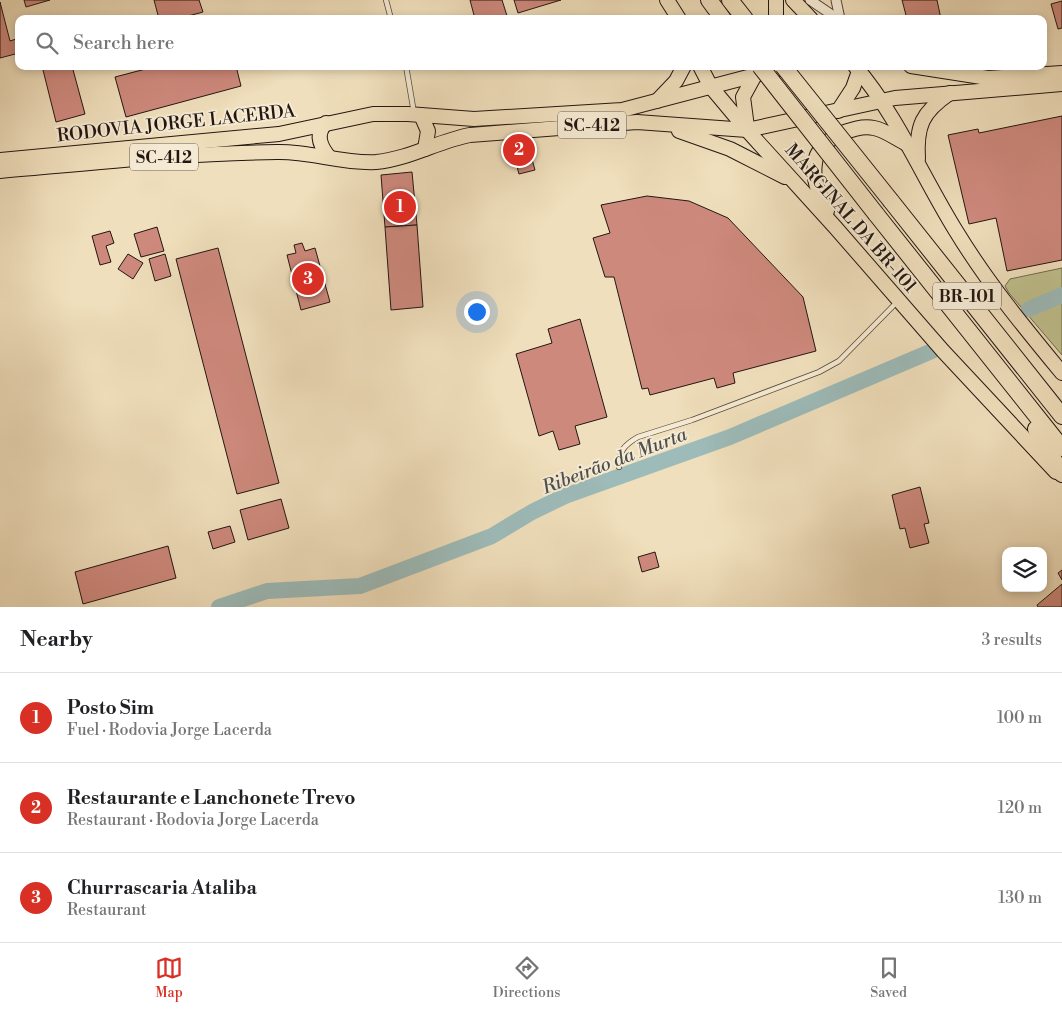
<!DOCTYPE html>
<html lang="en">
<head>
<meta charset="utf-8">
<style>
  :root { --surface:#fff; --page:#f6f6f6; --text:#202124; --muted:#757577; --line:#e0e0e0; --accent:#d93025 }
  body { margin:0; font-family:"Libre Bodoni",serif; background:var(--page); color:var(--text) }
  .controls { position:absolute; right:15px; bottom:15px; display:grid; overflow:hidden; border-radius:10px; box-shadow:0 2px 8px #0003 }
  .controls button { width:45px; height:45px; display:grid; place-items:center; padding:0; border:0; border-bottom:1px solid var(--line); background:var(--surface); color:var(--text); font:25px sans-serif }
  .you { position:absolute; left:476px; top:311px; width:18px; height:18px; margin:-12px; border:4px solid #fff; border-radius:50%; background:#1a73e8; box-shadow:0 0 0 8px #1a73e833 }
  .badge { display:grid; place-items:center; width:32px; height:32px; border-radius:50%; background:var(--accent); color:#fff; font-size:16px; font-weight:700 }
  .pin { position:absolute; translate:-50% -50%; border:2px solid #fff; box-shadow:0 1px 5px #0006 }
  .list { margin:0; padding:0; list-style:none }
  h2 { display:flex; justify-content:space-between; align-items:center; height:65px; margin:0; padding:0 20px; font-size:21px }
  h2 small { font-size:16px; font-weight:400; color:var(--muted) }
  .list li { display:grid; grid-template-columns:32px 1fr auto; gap:15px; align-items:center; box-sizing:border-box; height:90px; padding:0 20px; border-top:1px solid var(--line) }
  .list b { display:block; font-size:19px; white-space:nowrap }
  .list p { margin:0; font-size:16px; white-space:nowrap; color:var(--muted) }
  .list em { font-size:16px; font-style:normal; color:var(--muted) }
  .icon { flex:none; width:28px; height:28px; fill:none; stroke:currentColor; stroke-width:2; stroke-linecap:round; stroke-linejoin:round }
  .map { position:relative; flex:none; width:1062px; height:607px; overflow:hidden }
  .search { position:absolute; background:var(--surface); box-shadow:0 2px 8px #0003; left:15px; right:15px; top:15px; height:55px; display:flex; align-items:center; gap:12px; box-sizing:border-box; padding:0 18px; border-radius:10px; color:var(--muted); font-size:19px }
  .sheet { height:335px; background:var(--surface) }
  nav { display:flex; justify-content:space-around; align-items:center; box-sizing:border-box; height:70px; border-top:1px solid var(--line); background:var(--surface); font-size:14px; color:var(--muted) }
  nav a { display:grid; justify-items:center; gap:2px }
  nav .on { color:var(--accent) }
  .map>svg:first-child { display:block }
  .green { fill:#bfc08d; stroke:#706b50 }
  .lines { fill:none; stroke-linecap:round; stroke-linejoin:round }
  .river { stroke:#9dbbb9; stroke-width:16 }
  .building { fill:#ce897d; stroke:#221612 }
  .lane-casing { stroke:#56483c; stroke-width:6 }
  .street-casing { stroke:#56483c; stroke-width:11 }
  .primary-casing { stroke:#221612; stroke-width:16 }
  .highway-casing { stroke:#221612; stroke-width:18 }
  .lane { stroke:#f5ead3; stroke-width:4.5 }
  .street { stroke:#f5ead3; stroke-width:9 }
  .primary { stroke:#f0dfbc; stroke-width:14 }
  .highway { stroke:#f0dfbc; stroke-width:16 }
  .highway-bridge-casing { stroke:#221612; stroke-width:18; stroke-linecap:butt }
  .highway-bridge { stroke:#f0dfbc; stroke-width:16 }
  .labels { text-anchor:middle; stroke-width:4; stroke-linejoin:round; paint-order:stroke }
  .shield { fill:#f5ead3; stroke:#61564c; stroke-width:1 }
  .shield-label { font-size:16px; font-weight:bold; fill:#221612 }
  .street-label { font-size:18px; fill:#221612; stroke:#f5ead3 }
  .water-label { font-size:19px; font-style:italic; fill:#4d504c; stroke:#f5ead3 }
</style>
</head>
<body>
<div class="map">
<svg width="1062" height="607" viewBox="0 0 1062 607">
  <rect width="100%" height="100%" fill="#f0dfbc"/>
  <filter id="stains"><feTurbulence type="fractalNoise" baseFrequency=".004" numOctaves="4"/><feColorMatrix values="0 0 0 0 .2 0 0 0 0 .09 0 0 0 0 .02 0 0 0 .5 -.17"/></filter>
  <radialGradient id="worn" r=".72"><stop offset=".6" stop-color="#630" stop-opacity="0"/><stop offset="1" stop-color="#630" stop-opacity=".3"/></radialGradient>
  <polygon class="green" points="1062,268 1062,355 1009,293 1005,286 1010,279"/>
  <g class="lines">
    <g class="river">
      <polyline points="1029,309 1062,295"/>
      <polyline points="219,607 267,591 360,586 492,536 532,512 565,496 730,437 932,351"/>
    </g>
  </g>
  <g class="building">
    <polygon points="24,0 50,0 26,7"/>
    <polygon points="154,0 199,0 203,12 177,19 159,19"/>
    <polygon points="470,0 502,0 508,19 475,19"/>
    <polygon points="514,0 561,0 518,13"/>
    <polygon points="902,0 937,0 941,19 907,19"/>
    <polygon points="1062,1 1062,28 1058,29 1051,4"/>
    <polygon points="0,2 10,41 16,39 19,48 19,53 0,58"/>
    <polygon points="42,66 72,66 85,114 56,122"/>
    <polygon points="157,66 236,66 241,86 126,117 115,77"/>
    <polygon points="1062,116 1062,260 1007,271 996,218 969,224 948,135 978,129 979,133"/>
    <polygon points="528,145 535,170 519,174 516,163 510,165 506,151"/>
    <polygon points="412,172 417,225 385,227 381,175"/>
    <polygon points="647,196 689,201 728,218 803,297 816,351 733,373 735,383 717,388 714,378 650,395 648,388 642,389 614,277 605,277 593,238 610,233 601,205"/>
    <polygon points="417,225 423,307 391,310 385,227"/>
    <polygon points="157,227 164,251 141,257 134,234"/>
    <polygon points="110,231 114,243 106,246 111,262 100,265 92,236"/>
    <polygon points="302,243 305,251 315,248 330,302 301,310 287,255 296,253 294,245"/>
    <polygon points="218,248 279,483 237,494 176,259"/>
    <polygon points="128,254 143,263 133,279 118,269"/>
    <polygon points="165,254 171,276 155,281 149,259"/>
    <polygon points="580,319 607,417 575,426 580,444 559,450 553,431 539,436 516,354 552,343 548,329"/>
    <polygon points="920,487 929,523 924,524 929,543 910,548 905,528 900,529 892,495"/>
    <polygon points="281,499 289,528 248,540 240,510"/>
    <polygon points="230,526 235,542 213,549 208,532"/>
    <polygon points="168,546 176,578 83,604 75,572"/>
    <polygon points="655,552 659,567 642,572 638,557"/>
    <polygon points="1062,570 1062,580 1058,573"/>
    <polygon points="1062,584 1062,607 1038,607 1037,605"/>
  </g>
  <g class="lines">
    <g class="lane-casing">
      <g id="lane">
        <polyline points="386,0 391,19"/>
        <polyline points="406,66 414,113"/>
        <path d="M619,467C619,451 624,445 638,437L692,420L819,372L839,361L898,301"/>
      </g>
    </g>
    <g class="street-casing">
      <g id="street">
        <polyline points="810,0 838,19"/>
        <polyline points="836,0 840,19"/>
      </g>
    </g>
    <g class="primary-casing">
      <g id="primary">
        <polyline points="667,0 679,19"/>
        <polyline points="776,0 776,19"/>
        <polyline points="793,0 811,19"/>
        <polyline points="700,66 711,87 747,130 835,227 943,351 1056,472"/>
        <path d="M855,66C897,115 922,176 956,231C987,282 1024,327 1062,373"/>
        <polyline points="911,66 988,78 1062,73"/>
        <polyline points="657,101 676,81 684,66"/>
        <polyline points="838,111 853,88 859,71"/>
        <polyline points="421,115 428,131 425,149"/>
        <path d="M326,123C315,134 320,146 329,157"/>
        <polyline points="747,127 743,97 755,75"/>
        <polyline points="679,131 730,149 785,177"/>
        <path d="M918,159C916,126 922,112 950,93"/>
        <polyline points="0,160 279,134 373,114 408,114 474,119 622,110 790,66"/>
        <path d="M0,171C92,163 185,153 277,152C310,151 343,164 376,162C409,159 438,141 470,135L637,122L747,130L895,98L1062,84"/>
        <path d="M827,211C820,195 812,181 815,163C817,140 853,124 874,128C885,130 895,138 905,143"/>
      </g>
    </g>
    <g class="highway-casing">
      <g id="highway">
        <polyline points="709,0 723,19"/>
        <polyline points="730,0 745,19"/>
        <polyline points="891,201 1062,416"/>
        <polyline points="876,214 1062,448"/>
        <polyline points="1036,429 1062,474"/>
      </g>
    </g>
    <use href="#lane" class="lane"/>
    <use href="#street" class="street"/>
    <use href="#primary" class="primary"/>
    <use href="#highway" class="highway"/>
    <g class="highway-bridge-casing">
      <g id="highway-bridge">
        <polyline points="760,66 876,214"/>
        <polyline points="783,66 891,201"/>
      </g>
    </g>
    <use href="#highway-bridge" class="highway-bridge"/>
  </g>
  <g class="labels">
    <g class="shield">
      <rect x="558" y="111.5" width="68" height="27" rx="4"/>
      <rect x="130" y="143.5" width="68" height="27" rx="4"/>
      <rect x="933" y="282.5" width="68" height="27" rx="4"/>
    </g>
    <g class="shield-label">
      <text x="592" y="131">SC-412</text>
      <text x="164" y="163">SC-412</text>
      <text x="967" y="302">BR-101</text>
    </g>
    <g class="street-label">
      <text transform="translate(176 123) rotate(-6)" y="6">RODOVIA JORGE LACERDA</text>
      <text transform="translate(851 218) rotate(49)" y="6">MARGINAL DA BR-101</text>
    </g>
    <g class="water-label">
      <text transform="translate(614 460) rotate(-21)" y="7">Ribeirão da Murta</text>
    </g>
  </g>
  <rect width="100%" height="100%" filter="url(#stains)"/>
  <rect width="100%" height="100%" fill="url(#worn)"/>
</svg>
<div class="controls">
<button><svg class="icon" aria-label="layers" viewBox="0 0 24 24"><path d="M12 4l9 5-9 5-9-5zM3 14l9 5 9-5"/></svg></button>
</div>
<div class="you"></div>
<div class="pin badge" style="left:400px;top:207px">1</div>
<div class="pin badge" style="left:519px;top:150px">2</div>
<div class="pin badge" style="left:308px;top:279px">3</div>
<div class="search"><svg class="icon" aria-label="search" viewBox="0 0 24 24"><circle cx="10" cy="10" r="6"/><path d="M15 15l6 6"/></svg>Search here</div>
</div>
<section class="sheet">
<h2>Nearby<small>3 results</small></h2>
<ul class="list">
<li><span class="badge">1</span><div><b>Posto Sim</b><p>Fuel · Rodovia Jorge Lacerda</p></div><em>100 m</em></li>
<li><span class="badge">2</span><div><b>Restaurante e Lanchonete Trevo</b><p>Restaurant · Rodovia Jorge Lacerda</p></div><em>120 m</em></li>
<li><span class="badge">3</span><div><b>Churrascaria Ataliba</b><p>Restaurant</p></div><em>130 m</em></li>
</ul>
</section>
<nav>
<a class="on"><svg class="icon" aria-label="map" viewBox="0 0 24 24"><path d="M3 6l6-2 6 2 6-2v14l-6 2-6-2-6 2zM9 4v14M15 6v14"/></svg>Map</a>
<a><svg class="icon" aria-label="directions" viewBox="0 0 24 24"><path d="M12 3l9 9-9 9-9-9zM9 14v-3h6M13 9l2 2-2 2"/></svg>Directions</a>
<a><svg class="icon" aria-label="saved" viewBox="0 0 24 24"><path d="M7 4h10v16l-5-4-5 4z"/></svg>Saved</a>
</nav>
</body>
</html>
